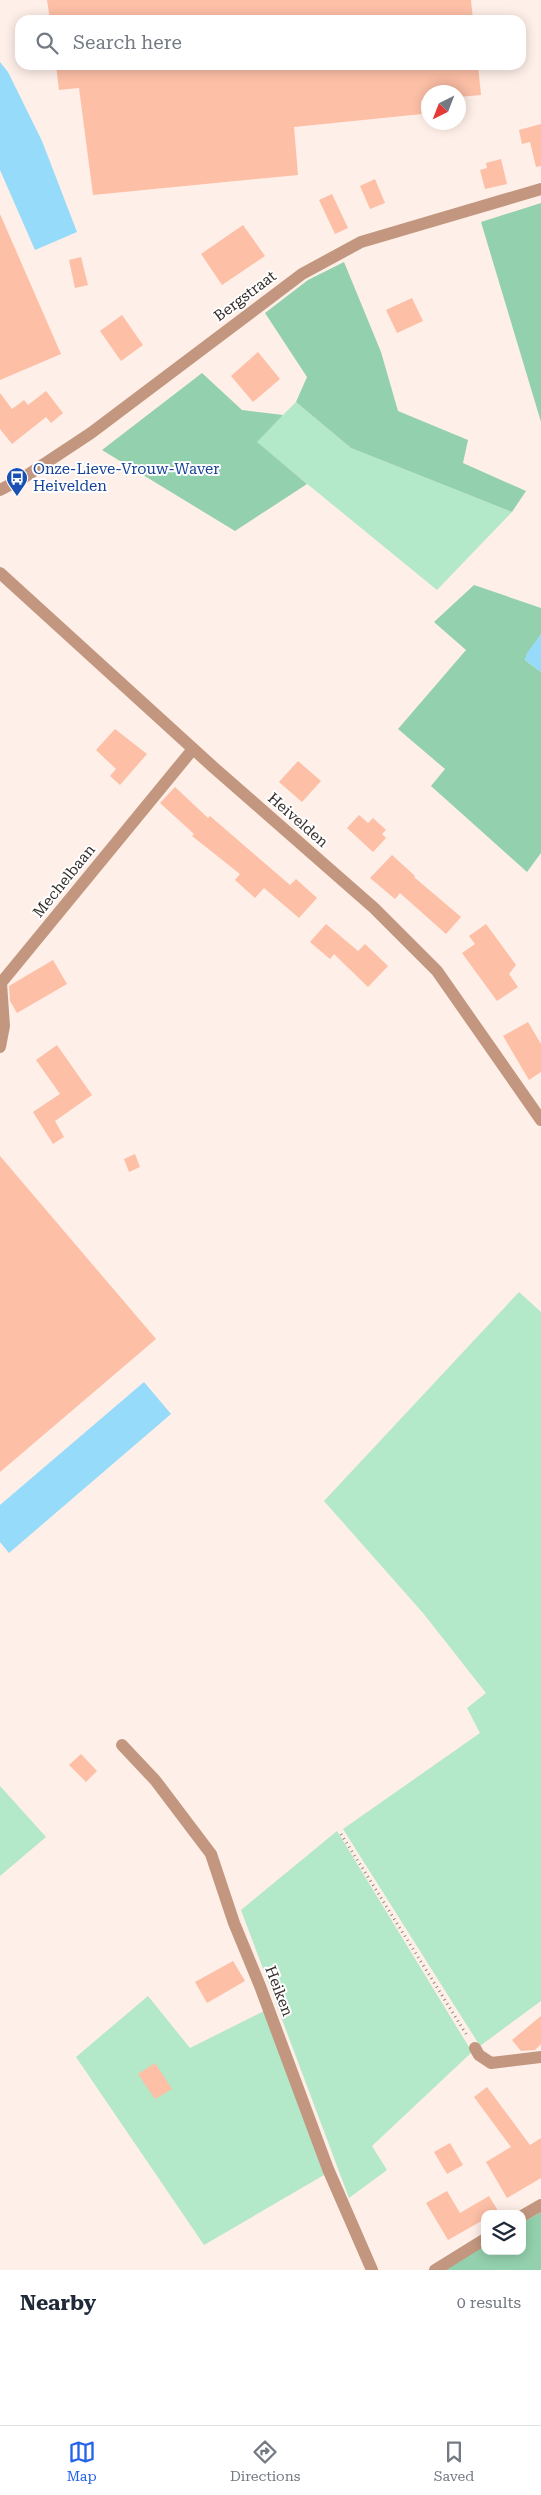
<!DOCTYPE html>
<html lang="en">
<head>
<meta charset="utf-8">
<style>
  :root { --surface:#fff; --page:#f2f2f3; --text:#1f2937; --muted:#747a83; --line:#e0e1e3; --accent:#2563eb }
  body { margin:0; font-family:"Roboto Serif",serif; background:var(--page); color:var(--text) }
  .controls { position:absolute; right:15px; bottom:15px; display:grid; overflow:hidden; border-radius:10px; box-shadow:0 2px 12px #0003 }
  .controls button { width:45px; height:45px; display:grid; place-items:center; padding:0; border:0; border-bottom:1px solid var(--line); background:var(--surface); color:var(--text); font:25px sans-serif }
  .compass { position:absolute; left:421px; top:85px; width:45px; height:45px; border-radius:50%; background:var(--surface); box-shadow:0 2px 12px #0003; rotate:222deg }
  .list { margin:0; padding:0; list-style:none }
  h2 { display:flex; justify-content:space-between; align-items:center; height:65px; margin:0; padding:0 20px; font-size:21px }
  h2 small { font-size:16px; font-weight:400; color:var(--muted) }
  .icon { flex:none; width:28px; height:28px; fill:none; stroke:currentColor; stroke-width:2; stroke-linecap:round; stroke-linejoin:round }
  .map { position:relative; flex:none; width:541px; height:2270px; overflow:hidden }
  .search { position:absolute; background:var(--surface); box-shadow:0 2px 12px #0003; left:15px; right:15px; top:15px; height:55px; display:flex; align-items:center; gap:12px; box-sizing:border-box; padding:0 18px; border-radius:15px; color:var(--muted); font-size:19px }
  .sheet { height:155px; background:var(--surface) }
  nav { display:flex; justify-content:space-around; align-items:center; box-sizing:border-box; height:70px; border-top:1px solid var(--line); background:var(--surface); font-size:14px; color:var(--muted) }
  nav a { display:grid; justify-items:center; gap:2px }
  nav .on { color:var(--accent) }
  .map>svg:first-child { display:block }
  .green { fill:#b3e8c9 }
  .forest { fill:#93d0ad }
  .water { fill:#96dbf9 }
  .building { fill:#fdbfa6 }
  .lines { fill:none; stroke-linecap:round; stroke-linejoin:round }
  .path { stroke:#918681; stroke-width:3; stroke-dasharray:1 4; stroke-linecap:butt }
  .minor { stroke:#c3977f; stroke-width:12 }
  .labels { text-anchor:middle; stroke-width:4; stroke-linejoin:round; paint-order:stroke }
  .street-label { font-size:15px; fill:#352d2a; stroke:#fff }
  .transit-label { font-size:15px; fill:#164399; stroke:#fff; text-anchor:start }
</style>
</head>
<body>
<div class="map">
<svg width="541" height="2270" viewBox="0 0 541 2270">
  <rect width="100%" height="100%" fill="#feefe8"/>
  <g class="green">
    <polygon points="296,402 351,448 512,512 437,590 256,442"/>
    <polygon points="519,1292 541,1312 541,2001 480,2046 343,1829 480,1733 467,1708 486,1693 423,1613 324,1501"/>
    <polygon points="0,1786 46,1837 0,1876"/>
    <polygon points="337,1831 472,2052 372,2146 387,2170 349,2198 241,1910"/>
    <polygon points="148,1996 190,2048 264,2011 324,2175 204,2245 76,2057"/>
  </g>
  <g class="forest">
    <polygon points="541,203 541,422 481,222"/>
    <polygon points="344,262 381,352 398,411 468,440 463,463 526,491 512,512 351,448 296,402 307,377 265,313 308,280"/>
    <polygon points="202,373 242,410 283,415 257,442 307,484 235,531 102,450"/>
    <polygon points="474,585 541,608 541,634 528,653 525,660 541,672 541,853 527,872 431,786 445,769 398,729 466,650 434,622"/>
    <polygon points="541,2212 541,2270 445,2270 485,2245 485,2251 522,2251 522,2223"/>
  </g>
  <g class="water">
    <polygon points="0,62 8,72 42,141 77,232 35,250 0,170"/>
    <polygon points="541,634 541,672 525,660 527,653"/>
    <polygon points="144,1382 171,1414 9,1553 0,1542 0,1505"/>
  </g>
  <g class="building">
    <polygon points="47,0 471,0 473,20 50,20"/>
    <polygon points="56,65 478,65 481,95 458,97 458,92 428,92 428,100 421,101 422,114 294,127 298,175 93,195 79,88 59,90"/>
    <polygon points="541,124 541,166 536,167 530,142 522,144 519,130"/>
    <polygon points="501,159 507,184 485,189 480,170 487,168 486,163"/>
    <polygon points="375,179 385,203 370,209 360,186"/>
    <polygon points="332,194 348,228 335,234 319,200"/>
    <polygon points="0,214 61,354 0,380"/>
    <polygon points="243,225 265,256 222,285 201,254"/>
    <polygon points="81,257 88,285 75,288 69,260"/>
    <polygon points="412,298 423,321 397,333 386,310"/>
    <polygon points="122,315 143,345 121,361 100,331"/>
    <polygon points="258,352 280,379 253,402 231,376"/>
    <polygon points="46,391 63,413 51,423 46,417 12,444 0,429 0,393 12,409 24,400 28,405"/>
    <polygon points="115,729 147,754 120,785 110,776 116,769 96,750"/>
    <polygon points="298,761 321,781 302,802 279,782"/>
    <polygon points="175,787 208,818 210,816 290,885 296,879 317,898 299,918 264,888 255,898 235,880 240,874 192,836 194,834 160,803"/>
    <polygon points="359,815 368,823 373,818 386,830 382,834 386,838 373,852 347,828"/>
    <polygon points="392,855 415,876 414,877 461,917 446,934 400,893 395,899 370,878"/>
    <polygon points="326,924 358,951 365,944 388,966 368,987 334,954 330,959 310,942"/>
    <polygon points="486,924 516,965 509,974 518,987 497,1001 462,953 475,944 469,936"/>
    <polygon points="53,960 67,984 17,1013 10,1001 9,986"/>
    <polygon points="528,1022 541,1044 541,1072 529,1080 503,1036"/>
    <polygon points="57,1045 92,1095 55,1121 64,1137 53,1144 33,1112 60,1094 36,1060"/>
    <polygon points="135,1154 140,1167 129,1172 124,1159"/>
    <polygon points="0,1156 156,1339 0,1472"/>
    <polygon points="81,1754 97,1771 86,1782 69,1765"/>
    <polygon points="233,1961 245,1981 207,2003 195,1982"/>
    <polygon points="541,2016 541,2044 535,2050 521,2051 512,2040"/>
    <polygon points="155,2063 172,2089 155,2099 138,2074"/>
    <polygon points="487,2087 530,2145 541,2138 541,2178 507,2198 486,2162 511,2147 474,2097"/>
    <polygon points="450,2143 463,2165 447,2174 434,2152"/>
    <polygon points="447,2191 460,2213 489,2196 500,2214 485,2214 485,2219 448,2240 426,2203"/>
  </g>
  <g class="lines">
    <polyline class="path" points="341,1834 468,2037"/>
    <g class="minor">
      <polyline points="0,490 23,478 91,433 302,274 361,242 541,189"/>
      <polyline points="0,573 212,766 374,908 437,971 541,1120"/>
      <polyline points="0,1047 4,1026 1,983 193,749"/>
      <polyline points="122,1745 155,1780 211,1854 234,1923 260,1986 328,2169 372,2270"/>
      <polyline points="475,2048 479,2055 491,2063 541,2057"/>
      <polyline points="522,2216 541,2205"/>
      <polyline points="435,2270 485,2239"/>
    </g>
  </g>
  <defs>
    <g id="bus-pin" transform="scale(1.125)"><path d="M0 17L-7.5 6A9.5 9.5 0 1 1 7.5 6Z" fill="#1a4fb4" stroke="#fff"/><path d="M-5-6H5V4H4V6H2V4H-2V6H-4V4H-5ZM-3.5-4V0h7V-4ZM-3.5 1.2v1.5H-2V1.2ZM2 1.2v1.5H3.5V1.2Z" fill="#fff"/></g>
  </defs>
  <g fill-rule="evenodd">
    <use href="#bus-pin" x="17" y="478"/>
  </g>
  <g class="labels">
    <g class="street-label">
      <text transform="translate(245 296) rotate(-37)" y="5">Bergstraat</text>
      <text transform="translate(298 820) rotate(41)" y="5">Heivelden</text>
      <text transform="translate(64 881) rotate(-51)" y="5">Mechelbaan</text>
      <text transform="translate(279 1991) rotate(69)" y="5">Heiken</text>
    </g>
    <g class="transit-label">
      <text x="33" y="474">Onze-Lieve-Vrouw-Waver<tspan x="33" dy="17">Heivelden</tspan></text>
    </g>
  </g>
</svg>
<div class="controls">
<button><svg class="icon" aria-label="layers" viewBox="0 0 24 24"><path d="M12 4l9 5-9 5-9-5zM3 14l9 5 9-5"/></svg></button>
</div>
<svg class="compass" viewBox="-18 -18 36 36"><path d="M0-13l5 13h-10z" fill="#e53935"/><path d="M0 13l5-13h-10z" fill="#747a83"/></svg>
<div class="search"><svg class="icon" aria-label="search" viewBox="0 0 24 24"><circle cx="10" cy="10" r="6"/><path d="M15 15l6 6"/></svg>Search here</div>
</div>
<section class="sheet">
<h2>Nearby<small>0 results</small></h2>
<ul class="list">
</ul>
</section>
<nav>
<a class="on"><svg class="icon" aria-label="map" viewBox="0 0 24 24"><path d="M3 6l6-2 6 2 6-2v14l-6 2-6-2-6 2zM9 4v14M15 6v14"/></svg>Map</a>
<a><svg class="icon" aria-label="directions" viewBox="0 0 24 24"><path d="M12 3l9 9-9 9-9-9zM9 14v-3h6M13 9l2 2-2 2"/></svg>Directions</a>
<a><svg class="icon" aria-label="saved" viewBox="0 0 24 24"><path d="M7 4h10v16l-5-4-5 4z"/></svg>Saved</a>
</nav>
</body>
</html>
